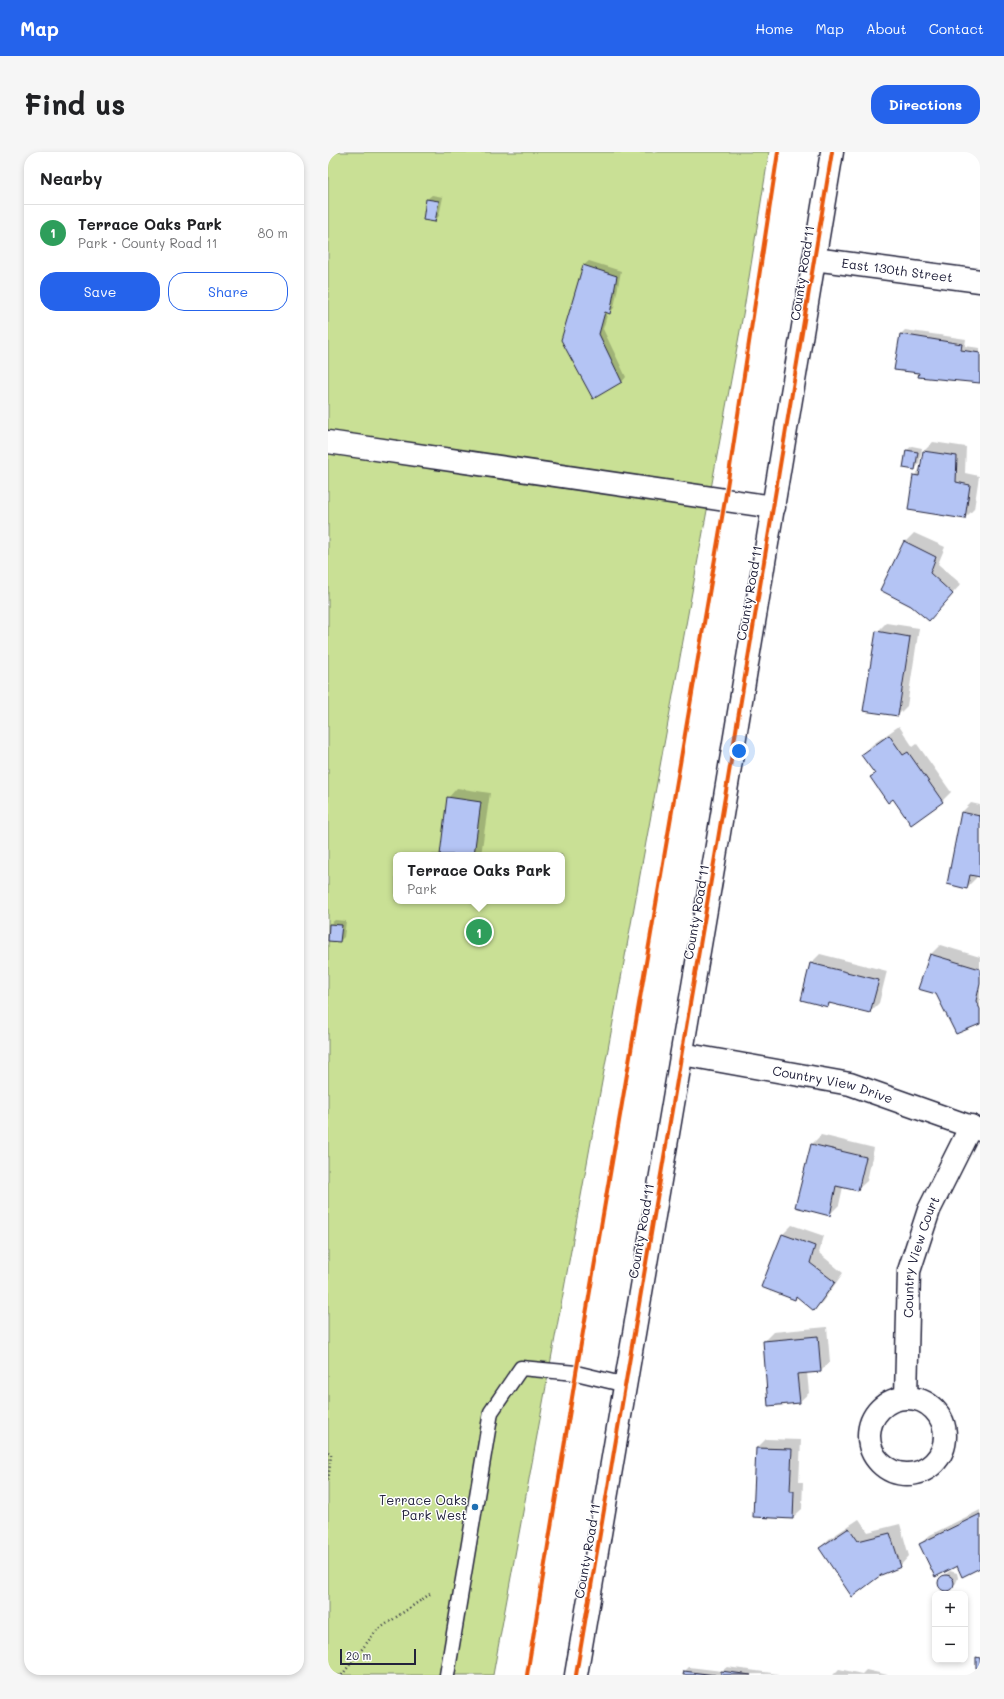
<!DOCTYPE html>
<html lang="en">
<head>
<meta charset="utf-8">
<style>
  :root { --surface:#fff; --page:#f6f6f6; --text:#202124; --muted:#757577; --line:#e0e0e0; --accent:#2563eb }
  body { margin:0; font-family:Mali,sans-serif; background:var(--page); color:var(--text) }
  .controls { position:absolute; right:12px; bottom:12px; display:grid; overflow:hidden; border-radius:8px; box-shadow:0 2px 6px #0003 }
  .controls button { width:36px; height:36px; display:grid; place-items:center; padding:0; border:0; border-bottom:1px solid var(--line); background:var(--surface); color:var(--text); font:20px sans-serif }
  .scale { position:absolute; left:12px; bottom:10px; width:76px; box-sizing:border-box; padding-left:4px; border:2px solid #22223b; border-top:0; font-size:11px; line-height:14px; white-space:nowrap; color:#22223b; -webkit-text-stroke:3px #fff; paint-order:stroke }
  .you { position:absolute; left:411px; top:599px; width:14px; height:14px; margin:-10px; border:3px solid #fff; border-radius:50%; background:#1a73e8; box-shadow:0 0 0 6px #1a73e833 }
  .badge { display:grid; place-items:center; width:26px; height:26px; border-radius:50%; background:var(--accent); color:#fff; font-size:13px; font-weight:700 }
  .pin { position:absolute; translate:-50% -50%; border:2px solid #fff; box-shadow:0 1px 4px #0006 }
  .popup { position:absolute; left:65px; top:700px; width:172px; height:52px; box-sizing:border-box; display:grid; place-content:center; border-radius:8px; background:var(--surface); filter:drop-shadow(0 1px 3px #0005); font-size:13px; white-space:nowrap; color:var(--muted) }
  .popup b { font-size:15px; color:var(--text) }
  .popup::after { content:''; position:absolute; left:50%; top:100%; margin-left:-8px; border:8px solid transparent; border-top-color:var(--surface) }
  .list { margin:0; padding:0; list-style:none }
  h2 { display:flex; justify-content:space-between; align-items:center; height:52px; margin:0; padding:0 16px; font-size:17px }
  h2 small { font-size:13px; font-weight:400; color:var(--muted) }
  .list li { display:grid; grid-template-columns:26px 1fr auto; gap:12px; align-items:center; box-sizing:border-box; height:56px; padding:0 16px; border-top:1px solid var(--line) }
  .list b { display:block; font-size:15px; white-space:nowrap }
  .list p { margin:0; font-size:13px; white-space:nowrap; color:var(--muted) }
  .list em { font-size:13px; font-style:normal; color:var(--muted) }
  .actions { display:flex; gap:8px; padding:12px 16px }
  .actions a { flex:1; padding:9px 0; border:1px solid var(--accent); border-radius:16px; text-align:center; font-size:14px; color:var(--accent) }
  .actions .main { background:var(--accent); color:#fff }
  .map { position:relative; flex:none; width:652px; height:1523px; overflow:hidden; border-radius:16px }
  header { display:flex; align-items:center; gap:24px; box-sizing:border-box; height:56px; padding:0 20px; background:var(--accent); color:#fff }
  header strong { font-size:19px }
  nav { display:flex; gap:22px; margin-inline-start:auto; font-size:14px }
  .intro { display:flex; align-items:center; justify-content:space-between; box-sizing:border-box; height:96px; padding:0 24px }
  h1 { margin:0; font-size:28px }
  .button { padding:10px 18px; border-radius:16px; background:var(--accent); color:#fff; font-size:14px; font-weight:700 }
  main { display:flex; gap:24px; padding:0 24px }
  aside { flex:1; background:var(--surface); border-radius:16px; box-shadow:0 2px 6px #0003 }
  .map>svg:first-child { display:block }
  .green { fill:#c9e095; stroke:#768168; fill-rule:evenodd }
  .shadow { fill:#0003 }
  .building { fill:#b4c4f4; stroke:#22223b }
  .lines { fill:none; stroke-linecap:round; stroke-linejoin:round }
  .lane-casing { stroke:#22223b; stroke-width:17 }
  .street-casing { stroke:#22223b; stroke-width:25 }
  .secondary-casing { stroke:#22223b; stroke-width:25 }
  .path { stroke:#22223b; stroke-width:2.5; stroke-dasharray:1 3; stroke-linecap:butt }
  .lane { stroke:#fff; stroke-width:14 }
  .street { stroke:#fff; stroke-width:22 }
  .secondary { stroke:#fff; stroke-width:22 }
  .cycleway-casing { stroke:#fff; stroke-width:6 }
  .cycleway { stroke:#e8590c; stroke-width:4 }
  .poi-dot { fill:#1f6fb2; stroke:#fff; stroke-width:1.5 }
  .labels { text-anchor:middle; stroke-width:3; stroke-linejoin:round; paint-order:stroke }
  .street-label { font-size:13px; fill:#22223b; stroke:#fff }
  .poi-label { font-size:13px; fill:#22223b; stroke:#fff; text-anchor:end }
</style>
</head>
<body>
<header>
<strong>Map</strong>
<nav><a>Home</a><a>Map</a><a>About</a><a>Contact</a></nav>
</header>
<div class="intro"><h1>Find us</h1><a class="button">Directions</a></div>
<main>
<aside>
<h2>Nearby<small></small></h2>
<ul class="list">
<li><span class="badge" style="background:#2e9e5b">1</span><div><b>Terrace Oaks Park</b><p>Park · County Road 11</p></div><em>80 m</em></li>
</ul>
<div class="actions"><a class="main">Save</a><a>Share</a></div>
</aside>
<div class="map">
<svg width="652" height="1523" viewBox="0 0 652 1523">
  <rect width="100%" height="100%" fill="#fff"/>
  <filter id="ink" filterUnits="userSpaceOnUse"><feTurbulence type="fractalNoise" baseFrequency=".025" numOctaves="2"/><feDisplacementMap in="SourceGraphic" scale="8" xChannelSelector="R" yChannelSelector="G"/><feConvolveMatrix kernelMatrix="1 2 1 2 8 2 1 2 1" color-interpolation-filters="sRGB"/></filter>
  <g filter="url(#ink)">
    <path class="green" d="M0,0H441L416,157L165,1523H0ZM68,703H234V749H68Z"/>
    <g class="shadow">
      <polygon points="104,43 115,45 111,64 106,69 99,47"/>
      <polygon points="261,109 293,119 286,156 281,161 280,160 275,177 298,225 294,230 266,245 256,113"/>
      <polygon points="577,178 638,187 637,194 652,196 652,230 592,220 573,182"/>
      <polygon points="605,290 638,295 637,321 651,324 646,357 637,366 586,324 593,316 596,299"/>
      <polygon points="584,294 594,296 591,312 587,317 579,298"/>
      <polygon points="586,381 617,395 610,412 633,432 610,458 577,390"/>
      <polygon points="558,471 591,476 579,554 570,563 549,480"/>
      <polygon points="571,574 585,595 589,592 623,640 614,649 565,646 543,625 548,621 535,603 544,593"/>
      <polygon points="129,636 162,641 153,703 113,703 120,646"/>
      <polygon points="643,651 652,653 652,724 649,723 648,726 639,735 634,660"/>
      <polygon points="7,768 18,769 16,785 12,789 0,788 2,772"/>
      <polygon points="612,793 652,805 652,871 603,802"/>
      <polygon points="492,802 559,819 551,851 542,860 504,850 500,854 483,811"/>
      <polygon points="493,983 546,996 539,1029 529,1038 515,1035 511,1053 501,1063 469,1055 484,992"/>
      <polygon points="464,1073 496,1084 491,1101 515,1121 495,1149 486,1158 470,1144 467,1147 435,1135 455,1082"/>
      <polygon points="499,1175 502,1210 493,1219 479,1220 481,1241 471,1250 436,1189 445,1180"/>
      <polygon points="438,1287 473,1288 471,1330 475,1330 474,1357 464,1366 429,1296"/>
      <polygon points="652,1358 652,1415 629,1413 592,1392 602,1383"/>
      <polygon points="531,1367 540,1380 572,1372 581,1404 572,1414 492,1396 501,1387"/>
      <polygon points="622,1419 629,1421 630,1426 628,1431 620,1439 614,1437 611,1432 613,1426"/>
      <polygon points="361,1515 394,1519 399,1515 451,1522 356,1523 357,1519"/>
      <polygon points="511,1517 534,1522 538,1518 560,1523 505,1523"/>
    </g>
    <g class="building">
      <polygon points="98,47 111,49 107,70 95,68"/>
      <polygon points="255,113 289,124 282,162 277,160 271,182 294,230 265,247 233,188"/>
      <polygon points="572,182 634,192 633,198 652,201 652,231 590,225 591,221 566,218"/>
      <polygon points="578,298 590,300 587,318 575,316"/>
      <polygon points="595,299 629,304 628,330 642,333 637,367 580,358 585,323 591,324"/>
      <polygon points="576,389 608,405 602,421 625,442 601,469 583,454 552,438"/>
      <polygon points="548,479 582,485 570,564 535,559"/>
      <polygon points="561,583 575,603 580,600 615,650 583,673 565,647 560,651 542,625 547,622 533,603"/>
      <polygon points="119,645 153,650 146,703 112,703"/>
      <polygon points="633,660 652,664 652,725 642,723 639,737 619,732"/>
      <polygon points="1,772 14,773 12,790 0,789"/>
      <polygon points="602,802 652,817 652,832 648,849 652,857 652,872 628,882 608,842 590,837"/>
      <polygon points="482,811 551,828 542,861 501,851 500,855 473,848"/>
      <polygon points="483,992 538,1005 530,1039 508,1034 502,1064 467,1055"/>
      <polygon points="454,1082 487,1094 482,1111 507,1130 486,1159 468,1144 467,1148 433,1135"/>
      <polygon points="490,1184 493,1220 469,1222 472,1251 440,1254 435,1189"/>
      <polygon points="428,1296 464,1297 462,1339 466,1339 465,1367 425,1365"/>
      <polygon points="652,1362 652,1416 634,1425 629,1414 607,1425 591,1392"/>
      <polygon points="521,1376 530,1389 562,1381 573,1415 553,1423 524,1445 491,1396"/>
      <circle cx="618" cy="1431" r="8"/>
      <polygon points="648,1505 652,1506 652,1516 648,1516"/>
      <polygon points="356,1519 387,1523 355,1523"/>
      <polygon points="393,1519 423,1523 393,1523"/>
    </g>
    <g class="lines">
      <g class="lane-casing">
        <polyline id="lane" points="119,1523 163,1260 193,1216 248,1221 298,1233"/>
      </g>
      <g class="street-casing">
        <g id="street">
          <polyline points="0,290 446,355"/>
          <path id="s1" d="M354,902L522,932L652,978"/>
          <path id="s2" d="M578,1245L581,1119L601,1058L643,974"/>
          <circle cx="579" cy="1284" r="38"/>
        </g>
      </g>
      <g class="secondary-casing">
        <g id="secondary">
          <path id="s3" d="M486,107L652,129"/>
          <polyline points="248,1523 389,693 504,0"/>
        </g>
      </g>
      <g class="path">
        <polyline points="0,1300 3,1303 0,1330"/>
        <polyline points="14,1523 48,1479 102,1442"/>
      </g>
      <use href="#lane" class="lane"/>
      <use href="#street" class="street"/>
      <use href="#secondary" class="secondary"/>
      <g class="cycleway-casing">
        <g id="cycleway">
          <polyline points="199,1523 248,1221 397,348 450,0"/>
          <polyline points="248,1523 389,693 504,0"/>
        </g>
      </g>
      <use href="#cycleway" class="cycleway"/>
    </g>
  </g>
  <circle class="poi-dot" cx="147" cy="1355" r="4"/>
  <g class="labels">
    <g class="street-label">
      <text dy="5" stroke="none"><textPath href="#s3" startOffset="84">East 130th Street</textPath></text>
      <text transform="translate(474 121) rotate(-81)" y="5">County Road 11</text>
      <text transform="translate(421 441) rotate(-80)" y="5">County Road 11</text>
      <text transform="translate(368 760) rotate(-80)" y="5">County Road 11</text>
      <text dy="5" stroke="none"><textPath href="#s1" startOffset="154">Country View Drive</textPath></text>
      <text transform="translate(313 1079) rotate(-80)" y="5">County Road 11</text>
      <text dy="5" stroke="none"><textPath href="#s2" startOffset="142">Country View Court</textPath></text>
      <text transform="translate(259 1399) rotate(-80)" y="5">County Road 11</text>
    </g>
    <g class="poi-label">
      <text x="139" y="1353">Terrace Oaks<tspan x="139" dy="15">Park West</tspan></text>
    </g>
  </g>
</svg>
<div class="controls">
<button>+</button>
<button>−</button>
</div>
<div class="scale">20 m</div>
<div class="you"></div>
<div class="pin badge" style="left:151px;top:780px;background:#2e9e5b">1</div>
<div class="popup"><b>Terrace Oaks Park</b>Park</div>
</div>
</main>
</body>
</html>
